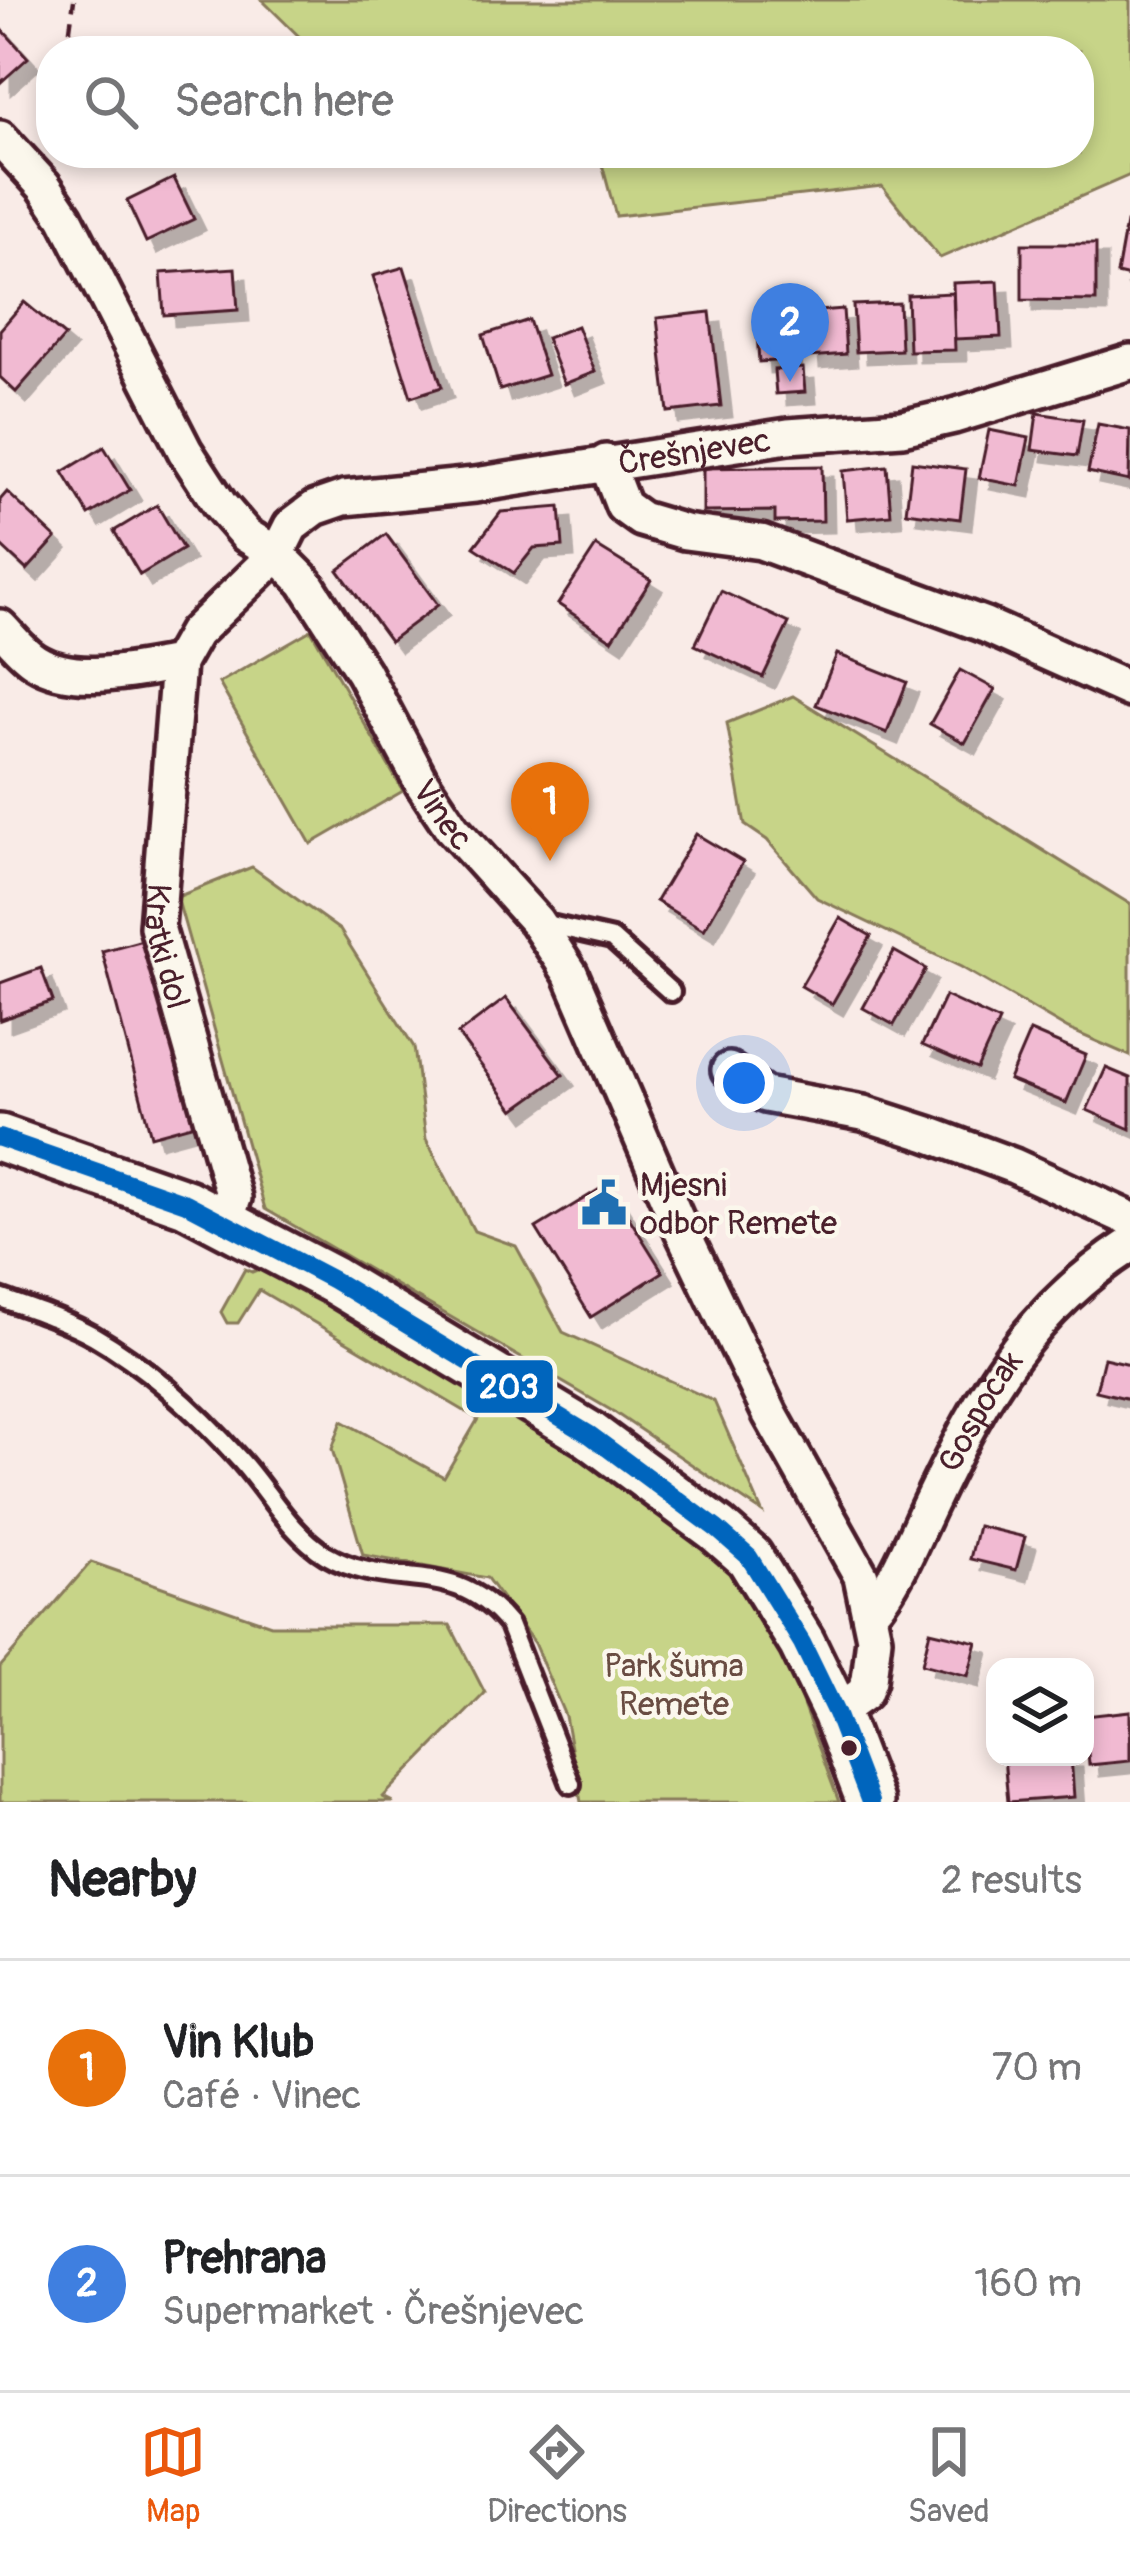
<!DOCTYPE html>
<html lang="en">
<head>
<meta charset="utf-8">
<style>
  :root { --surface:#fff; --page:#f6f6f6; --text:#202124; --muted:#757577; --line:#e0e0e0; --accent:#ea580c }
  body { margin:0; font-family:Pangolin,sans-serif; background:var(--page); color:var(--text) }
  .controls { position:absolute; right:36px; bottom:36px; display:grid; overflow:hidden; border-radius:24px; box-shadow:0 6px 18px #0003 }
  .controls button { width:108px; height:108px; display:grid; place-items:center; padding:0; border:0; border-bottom:3px solid var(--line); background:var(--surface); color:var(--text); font:60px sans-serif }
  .you { position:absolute; left:744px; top:1083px; width:42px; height:42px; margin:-30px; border:9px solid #fff; border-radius:50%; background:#1a73e8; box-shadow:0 0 0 18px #1a73e833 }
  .badge { display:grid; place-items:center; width:78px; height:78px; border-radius:50%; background:var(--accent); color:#fff; font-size:39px; font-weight:700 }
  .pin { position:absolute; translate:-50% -99px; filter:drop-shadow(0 3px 6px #0008) }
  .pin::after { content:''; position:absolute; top:63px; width:42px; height:36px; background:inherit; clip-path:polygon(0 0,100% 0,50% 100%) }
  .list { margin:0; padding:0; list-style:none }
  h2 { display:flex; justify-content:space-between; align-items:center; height:156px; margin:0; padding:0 48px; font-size:51px }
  h2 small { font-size:39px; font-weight:400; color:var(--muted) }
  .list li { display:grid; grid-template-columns:78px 1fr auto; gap:36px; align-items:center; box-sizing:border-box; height:216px; padding:0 48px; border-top:3px solid var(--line) }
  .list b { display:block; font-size:45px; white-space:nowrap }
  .list p { margin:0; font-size:39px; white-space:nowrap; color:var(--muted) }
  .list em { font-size:39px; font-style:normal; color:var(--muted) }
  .icon { flex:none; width:66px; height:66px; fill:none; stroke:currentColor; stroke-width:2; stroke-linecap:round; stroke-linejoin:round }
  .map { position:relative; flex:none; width:1130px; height:1802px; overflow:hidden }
  .search { position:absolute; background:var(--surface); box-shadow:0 6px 18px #0003; left:36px; right:36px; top:36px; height:132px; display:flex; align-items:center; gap:30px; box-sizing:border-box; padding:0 42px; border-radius:48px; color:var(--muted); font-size:45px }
  .sheet { height:588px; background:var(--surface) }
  nav { display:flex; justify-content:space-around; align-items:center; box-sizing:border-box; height:168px; border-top:3px solid var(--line); background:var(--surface); font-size:33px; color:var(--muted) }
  nav a { display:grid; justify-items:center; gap:6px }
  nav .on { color:var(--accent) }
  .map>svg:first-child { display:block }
  .green { fill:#c7d488; stroke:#887a5a; stroke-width:3 }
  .building { fill:#f1bad2; stroke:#4a1f2b; stroke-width:3; filter:url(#shadow) }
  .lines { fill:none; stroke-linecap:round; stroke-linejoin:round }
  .service-casing { stroke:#4a1f2b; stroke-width:26 }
  .minor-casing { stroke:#4a1f2b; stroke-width:42 }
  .secondary-casing { stroke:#4a1f2b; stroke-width:54 }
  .path { stroke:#4a1f2b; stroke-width:4.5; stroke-dasharray:12 9; stroke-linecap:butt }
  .service { stroke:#fbf7ec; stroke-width:16 }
  .minor { stroke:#fbf7ec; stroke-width:33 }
  .secondary { stroke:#fbf7ec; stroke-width:45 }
  .bus-1-casing { stroke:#fbf7ec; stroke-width:27 }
  .bus-1 { stroke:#0065bd; stroke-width:18 }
  .bus-dot { fill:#4a1f2b; stroke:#fbf7ec; stroke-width:4.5 }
  .labels { text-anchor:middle; stroke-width:9; stroke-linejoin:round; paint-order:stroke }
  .street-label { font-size:33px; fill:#4a1f2b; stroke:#fbf7ec }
  .poi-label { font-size:33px; fill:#4a1f2b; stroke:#fbf7ec; text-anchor:start }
  .park-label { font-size:33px; fill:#694c42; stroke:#fbf7ec }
  .line-badge { stroke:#fbf7ec; stroke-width:4.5 }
  .badge-label { font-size:33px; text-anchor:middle; font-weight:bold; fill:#fff }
</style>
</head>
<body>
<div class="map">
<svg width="1130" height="1802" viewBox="0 0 1130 1802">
  <defs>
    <filter id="shadow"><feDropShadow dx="11" dy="11" stdDeviation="0" flood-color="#0004"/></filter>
  </defs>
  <rect width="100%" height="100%" fill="#f9ebe7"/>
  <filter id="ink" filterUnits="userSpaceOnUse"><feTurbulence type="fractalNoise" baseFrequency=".00833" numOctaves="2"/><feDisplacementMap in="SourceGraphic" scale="24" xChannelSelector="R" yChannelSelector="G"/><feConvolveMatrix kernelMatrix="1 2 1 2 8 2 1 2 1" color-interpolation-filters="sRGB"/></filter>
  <g filter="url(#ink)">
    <g class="green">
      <polygon points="262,0 1130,0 1130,175 940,258 882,186 616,216 599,153 1079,153 1079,51 314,51"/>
      <polygon points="311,630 403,791 311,844 219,683"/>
      <polygon points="793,696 1130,904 1130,1056 1068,1029 961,967 817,898 767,840 745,825 727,723"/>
      <polygon points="252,867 340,930 414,1047 426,1139 474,1231 516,1246 563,1332 714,1401 762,1512 614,1412 265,1209 177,897"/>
      <polygon points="264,1267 616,1466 702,1538 773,1624 839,1802 581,1802 565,1716 534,1643 487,1578 363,1555 332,1449 342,1421 444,1477 478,1419 259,1290 238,1323 227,1323 221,1312 245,1269 252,1272"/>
      <polygon points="91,1562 271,1625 450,1625 485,1693 383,1797 393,1802 0,1802 0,1667"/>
    </g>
    <g class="building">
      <polygon points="0,27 28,58 0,83"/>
      <polygon points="174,178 194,219 146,242 127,201"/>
      <polygon points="1126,223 1130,224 1130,277 1117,274"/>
      <polygon points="1022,244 1096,244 1096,301 1022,300"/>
      <polygon points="404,267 442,387 411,397 373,276"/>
      <polygon points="235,268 238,310 164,315 161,273"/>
      <polygon points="998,281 1001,337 955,339 953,283"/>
      <polygon points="953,293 955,350 909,351 907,295"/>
      <polygon points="24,302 65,336 16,392 0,377 0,330"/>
      <polygon points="899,303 901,350 856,352 853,305"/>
      <polygon points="843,309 846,354 809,357 805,312"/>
      <polygon points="710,312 721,406 668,412 657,318"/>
      <polygon points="529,320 547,375 500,390 483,335"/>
      <polygon points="577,326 595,372 564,384 546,338"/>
      <polygon points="789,330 791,360 759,362 757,333"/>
      <polygon points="803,368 805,392 776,394 774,370"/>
      <polygon points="1037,413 1083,420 1077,456 1032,450"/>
      <polygon points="1098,424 1130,430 1129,481 1088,472"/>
      <polygon points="989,430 1029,438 1019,486 979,478"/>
      <polygon points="104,447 130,490 89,515 63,472"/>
      <polygon points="912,462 966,469 960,519 906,512"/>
      <polygon points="822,466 823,521 775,522 775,511 703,512 703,468"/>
      <polygon points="887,466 891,515 847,519 843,471"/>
      <polygon points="7,492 56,538 27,570 0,545 0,500"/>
      <polygon points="157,505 183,549 140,575 114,531"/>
      <polygon points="560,507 563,546 534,548 514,573 474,547 501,512"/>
      <polygon points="386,534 438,605 390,641 338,570"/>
      <polygon points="596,546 651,580 612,640 558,604"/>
      <polygon points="721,591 789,623 763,677 695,645"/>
      <polygon points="837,654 907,682 887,733 816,705"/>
      <polygon points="960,670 995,689 965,743 930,724"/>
      <polygon points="696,834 743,862 704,930 656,901"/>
      <polygon points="840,918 871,936 832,1004 801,986"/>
      <polygon points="146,939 195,1124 151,1136 102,951"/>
      <polygon points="894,951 926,969 894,1025 863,1008"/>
      <polygon points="41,968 53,1001 0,1020 0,983"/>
      <polygon points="945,996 999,1021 977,1069 922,1045"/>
      <polygon points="506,998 563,1075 514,1110 458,1034"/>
      <polygon points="1030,1031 1086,1055 1066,1103 1009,1080"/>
      <polygon points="1106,1068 1130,1078 1130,1129 1087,1110"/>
      <polygon points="608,1184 663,1272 591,1317 536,1228"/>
      <polygon points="1104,1358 1130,1364 1130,1399 1096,1391"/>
      <polygon points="978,1526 1025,1537 1016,1570 970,1559"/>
      <polygon points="930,1631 977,1642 968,1676 922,1664"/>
      <polygon points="1130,1711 1130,1761 1089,1765 1085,1716"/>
      <polygon points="1004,1757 1071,1757 1074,1797 1008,1802"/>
    </g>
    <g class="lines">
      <g class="service-casing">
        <g id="service">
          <polyline points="537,922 612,939 671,992"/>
          <path d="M0,1298C31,1309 65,1320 94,1336C148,1367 199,1414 240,1460C268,1491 290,1533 326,1555C393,1594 453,1555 509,1625L571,1784"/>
        </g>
      </g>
      <g class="minor-casing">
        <g id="minor">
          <path id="s1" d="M0,138L44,186L65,217L185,451L220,505L246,535L277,554L305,582L363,672L422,783L452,828L536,921L570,973L676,1218L770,1414L861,1576L874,1638L869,1680L864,1693L836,1713"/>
          <polyline points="606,462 623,506 641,519 685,532 761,542 985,625 1130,690"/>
          <path id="s2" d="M0,627C11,638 22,653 35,661C75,686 135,670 178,663L195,633L277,554L291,526L315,508L344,498L475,485L788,436L902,428L954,416L1130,362"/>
          <path id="s3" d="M178,663L157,927L234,1198L225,1223"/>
          <polyline points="729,1070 765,1095 863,1113 928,1134 1014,1166 1130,1219"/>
          <path id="s4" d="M871,1611C899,1579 914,1535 933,1497C984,1391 1029,1310 1130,1245"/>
        </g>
      </g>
      <g class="secondary-casing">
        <polyline id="secondary" points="0,1138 186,1203 333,1280 590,1435 717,1529 749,1557 802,1643 836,1713 870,1802"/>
      </g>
      <polyline class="path" points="67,51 74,0"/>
      <use href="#service" class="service"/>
      <use href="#minor" class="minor"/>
      <use href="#secondary" class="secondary"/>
      <g class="bus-1-casing">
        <polyline id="bus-1" points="0,1138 186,1203 333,1280 590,1435 717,1529 749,1557 802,1643 836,1713 870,1802"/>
      </g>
      <use href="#bus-1" class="bus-1"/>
    </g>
  </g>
  <defs>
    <g id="civic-bare" transform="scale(3.6)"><path d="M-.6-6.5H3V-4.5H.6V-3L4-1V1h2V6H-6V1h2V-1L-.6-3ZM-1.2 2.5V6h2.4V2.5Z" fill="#1f6fb2" stroke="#fbf7ec" stroke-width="2.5" paint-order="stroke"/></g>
  </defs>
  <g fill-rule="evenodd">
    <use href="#civic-bare" x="604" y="1203"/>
  </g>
  <circle class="bus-dot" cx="849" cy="1748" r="10"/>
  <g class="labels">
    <g class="street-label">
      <text dy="12" stroke="none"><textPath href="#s2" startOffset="789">Črešnjevec</textPath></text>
      <text dy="12" stroke="none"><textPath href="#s1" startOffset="816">Vinec</textPath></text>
      <text dy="12" stroke="none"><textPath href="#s3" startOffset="285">Kratki dol</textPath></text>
      <text dy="12" stroke="none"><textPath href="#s4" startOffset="228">Gospočak</textPath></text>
    </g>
    <g class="poi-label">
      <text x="640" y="1196">Mjesni<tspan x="640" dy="38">odbor Remete</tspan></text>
    </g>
    <g class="park-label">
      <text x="674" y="1677">Park šuma<tspan x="674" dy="38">Remete</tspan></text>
    </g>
  </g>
  <rect class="line-badge" x="464" y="1358" width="91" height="57" rx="12" fill="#0065bd"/>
  <g class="badge-label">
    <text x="509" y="1398">203</text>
  </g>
</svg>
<div class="controls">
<button><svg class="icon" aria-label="layers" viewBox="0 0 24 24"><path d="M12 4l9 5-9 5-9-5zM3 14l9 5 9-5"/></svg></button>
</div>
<div class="you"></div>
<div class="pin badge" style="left:550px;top:861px;background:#e8710a">1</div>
<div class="pin badge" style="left:790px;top:382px;background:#3f7fe0">2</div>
<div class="search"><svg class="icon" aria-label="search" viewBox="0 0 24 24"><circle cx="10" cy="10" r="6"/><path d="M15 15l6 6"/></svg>Search here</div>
</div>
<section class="sheet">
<h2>Nearby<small>2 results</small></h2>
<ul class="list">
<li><span class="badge" style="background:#e8710a">1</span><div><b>Vin Klub</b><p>Café · Vinec</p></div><em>70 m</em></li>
<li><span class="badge" style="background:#3f7fe0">2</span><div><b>Prehrana</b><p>Supermarket · Črešnjevec</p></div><em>160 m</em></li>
</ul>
</section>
<nav>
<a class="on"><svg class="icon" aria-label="map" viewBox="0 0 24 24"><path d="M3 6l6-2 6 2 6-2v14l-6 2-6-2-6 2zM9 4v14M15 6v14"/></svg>Map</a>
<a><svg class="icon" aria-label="directions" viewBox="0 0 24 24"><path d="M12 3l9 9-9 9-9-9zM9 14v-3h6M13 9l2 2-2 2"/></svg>Directions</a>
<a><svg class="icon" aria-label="saved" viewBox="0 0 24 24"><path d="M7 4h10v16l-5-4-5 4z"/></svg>Saved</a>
</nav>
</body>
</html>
